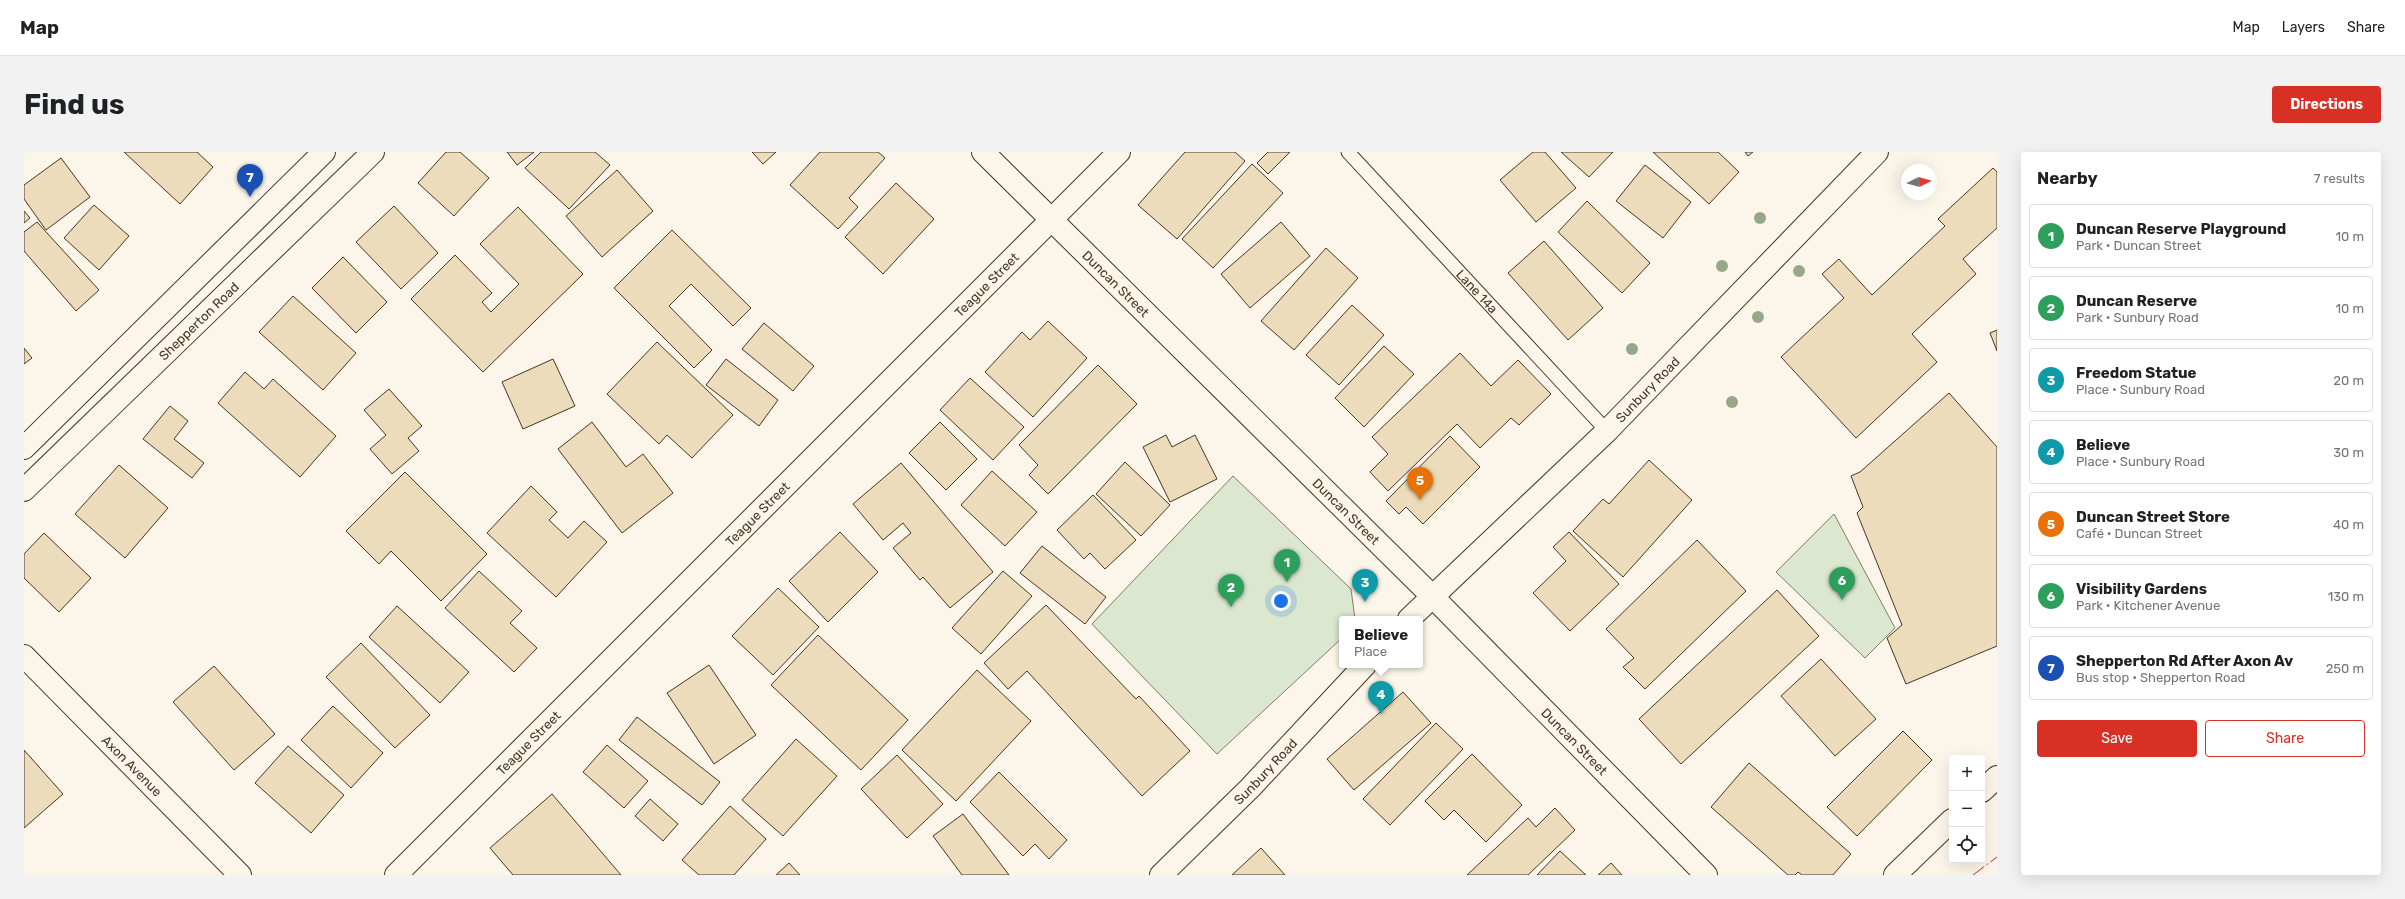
<!DOCTYPE html>
<html lang="en">
<head>
<meta charset="utf-8">
<style>
  :root { --surface:#fff; --page:#f2f2f2; --text:#202124; --muted:#757577; --line:#e0e0e0; --accent:#d93025 }
  body { margin:0; font-family:Rubik,sans-serif; background:var(--page); color:var(--text) }
  .controls { position:absolute; right:12px; bottom:12px; display:grid; overflow:hidden; border-radius:4px; box-shadow:0 4px 16px #0002 }
  .controls button { width:36px; height:36px; display:grid; place-items:center; padding:0; border:0; border-bottom:1px solid var(--line); background:var(--surface); color:var(--text); font:20px sans-serif }
  .compass { position:absolute; left:1877px; top:12px; width:36px; height:36px; border-radius:50%; background:var(--surface); box-shadow:0 4px 16px #0002; rotate:85deg }
  .you { position:absolute; left:1257px; top:449px; width:14px; height:14px; margin:-10px; border:3px solid #fff; border-radius:50%; background:#1a73e8; box-shadow:0 0 0 6px #1a73e833 }
  .badge { display:grid; place-items:center; width:26px; height:26px; border-radius:50%; background:var(--accent); color:#fff; font-size:13px; font-weight:700 }
  .pin { position:absolute; translate:-50% -33px; filter:drop-shadow(0 1px 2px #0008) }
  .pin::after { content:''; position:absolute; top:21px; width:14px; height:12px; background:inherit; clip-path:polygon(0 0,100% 0,50% 100%) }
  .popup { position:absolute; left:1315px; top:464px; width:84px; height:52px; box-sizing:border-box; display:grid; place-content:center; border-radius:4px; background:var(--surface); filter:drop-shadow(0 1px 3px #0005); font-size:13px; white-space:nowrap; color:var(--muted) }
  .popup b { font-size:15px; color:var(--text) }
  .popup::after { content:''; position:absolute; left:50%; top:100%; margin-left:-8px; border:8px solid transparent; border-top-color:var(--surface) }
  .list { margin:0; padding:0; list-style:none }
  h2 { display:flex; justify-content:space-between; align-items:center; height:52px; margin:0; padding:0 16px; font-size:17px }
  h2 small { font-size:13px; font-weight:400; color:var(--muted) }
  .list li { display:grid; grid-template-columns:26px 1fr auto; gap:12px; align-items:center; box-sizing:border-box; height:64px; margin:0 8px 8px; padding:0 8px; border:1px solid var(--line); border-radius:4px }
  .list b { display:block; font-size:15px; white-space:nowrap }
  .list p { margin:0; font-size:13px; white-space:nowrap; color:var(--muted) }
  .list em { font-size:13px; font-style:normal; color:var(--muted) }
  .actions { display:flex; gap:8px; padding:12px 16px }
  .actions a { flex:1; padding:9px 0; border:1px solid var(--accent); border-radius:4px; text-align:center; font-size:14px; color:var(--accent) }
  .actions .main { background:var(--accent); color:#fff }
  .icon { flex:none; width:22px; height:22px; fill:none; stroke:currentColor; stroke-width:2; stroke-linecap:round; stroke-linejoin:round }
  .map { position:relative; flex:none; width:1973px; height:723px; overflow:hidden; border-radius:4px }
  header { display:flex; align-items:center; gap:24px; box-sizing:border-box; height:56px; padding:0 20px; background:var(--surface); border-bottom:1px solid var(--line) }
  header strong { font-size:19px }
  nav { display:flex; gap:22px; margin-inline-start:auto; font-size:14px }
  .intro { display:flex; align-items:center; justify-content:space-between; box-sizing:border-box; height:96px; padding:0 24px }
  h1 { margin:0; font-size:28px }
  .button { padding:10px 18px; border-radius:4px; background:var(--accent); color:#fff; font-size:14px; font-weight:700 }
  main { display:flex; gap:24px; padding:0 24px }
  aside { flex:1; background:var(--surface); border-radius:4px; box-shadow:0 4px 16px #0002 }
  .map>svg:first-child { display:block }
  .green { fill:#dce7d0; stroke:#887966 }
  .building { fill:#ecdcbc; stroke:#4a3520 }
  .lines { fill:none; stroke-linecap:round; stroke-linejoin:round }
  .service-casing { stroke:#4a3520; stroke-width:15 }
  .minor-casing { stroke:#4a3520; stroke-width:24 }
  .tertiary-casing { stroke:#4a3520; stroke-width:24 }
  .trunk-casing { stroke:#4a3520; stroke-width:24 }
  .service { stroke:#fbf6e9; stroke-width:13 }
  .minor { stroke:#fbf6e9; stroke-width:22 }
  .tertiary { stroke:#fbf6e9; stroke-width:22 }
  .trunk { stroke:#fbf6e9; stroke-width:22 }
  .power { stroke:#c62828; stroke-width:1; stroke-dasharray:14 3 2 3; stroke-linecap:butt }
  .tree { fill:#96a887 }
  .labels { text-anchor:middle; stroke-width:3; stroke-linejoin:round; paint-order:stroke }
  .street-label { font-size:13px; fill:#4a3520; stroke:#fbf6e9 }
</style>
</head>
<body>
<header>
<strong>Map</strong>
<nav><a>Map</a><a>Layers</a><a>Share</a></nav>
</header>
<div class="intro"><h1>Find us</h1><a class="button">Directions</a></div>
<main>
<div class="map">
<svg width="1973" height="723" viewBox="0 0 1973 723">
  <rect width="100%" height="100%" fill="#fbf6e9"/>
  <g class="green">
    <polygon points="1209,324 1327,437 1331,467 1318,467 1318,486 1193,602 1068,472"/>
    <polygon points="1810,362 1871,476 1841,506 1752,420"/>
  </g>
  <g class="building">
    <polygon points="100,0 173,0 189,15 156,52"/>
    <polygon points="422,0 436,0 465,26 430,64 394,31"/>
    <polygon points="483,0 510,0 493,13"/>
    <polygon points="517,0 571,0 586,13 545,57 501,16"/>
    <polygon points="728,0 752,0 739,12"/>
    <polygon points="796,0 854,0 861,6 825,46 834,55 814,77 766,33"/>
    <polygon points="1161,0 1211,0 1221,9 1153,87 1114,53"/>
    <polygon points="1244,0 1266,0 1244,22 1233,11"/>
    <polygon points="1509,0 1521,0 1552,36 1512,70 1476,28"/>
    <polygon points="1537,0 1589,0 1565,25"/>
    <polygon points="1629,0 1694,0 1715,20 1685,52"/>
    <polygon points="1721,0 1729,0 1724,4"/>
    <polygon points="37,6 66,45 22,78 0,47 0,33"/>
    <polygon points="1228,12 1259,41 1189,116 1158,87"/>
    <polygon points="1621,13 1667,50 1639,86 1592,49"/>
    <polygon points="1969,16 1973,20 1973,76 1939,107 1952,122 1888,182 1913,210 1832,286 1757,205 1820,146 1798,122 1815,107 1848,143 1921,74 1914,67"/>
    <polygon points="593,18 629,59 578,105 542,64"/>
    <polygon points="872,31 910,67 859,122 821,85"/>
    <polygon points="1563,49 1626,111 1598,141 1534,80"/>
    <polygon points="70,53 105,84 75,118 40,86"/>
    <polygon points="370,54 414,101 377,137 332,90"/>
    <polygon points="494,55 559,122 459,220 387,147 431,103 468,141 458,150 467,160 495,132 456,92"/>
    <polygon points="0,59 6,66 0,71"/>
    <polygon points="13,70 75,138 52,159 0,99 0,80"/>
    <polygon points="1257,70 1286,104 1226,156 1197,122"/>
    <polygon points="648,78 727,156 709,174 667,132 645,154 688,198 670,216 590,136"/>
    <polygon points="1520,89 1579,156 1544,188 1484,121"/>
    <polygon points="1302,96 1334,126 1270,198 1237,169"/>
    <polygon points="319,105 363,150 332,181 288,136"/>
    <polygon points="269,144 332,201 299,238 235,180"/>
    <polygon points="1328,153 1360,183 1315,233 1282,203"/>
    <polygon points="1024,169 1063,206 1009,265 961,220 998,180 1006,188"/>
    <polygon points="740,171 790,214 769,239 718,197"/>
    <polygon points="1973,178 1973,199 1966,181"/>
    <polygon points="633,190 709,263 668,306 643,283 635,292 583,242"/>
    <polygon points="1360,194 1390,222 1340,275 1311,246"/>
    <polygon points="0,196 8,206 0,212"/>
    <polygon points="1436,201 1467,234 1494,208 1527,242 1495,273 1487,266 1456,296 1433,272 1364,339 1346,320 1364,302 1348,285"/>
    <polygon points="529,207 551,254 499,277 478,230"/>
    <polygon points="702,207 754,248 735,274 682,233"/>
    <polygon points="1074,213 1113,252 1024,342 1005,323 1014,313 995,293"/>
    <polygon points="221,220 240,237 249,227 312,284 276,325 194,251"/>
    <polygon points="946,226 1000,275 969,308 916,258"/>
    <polygon points="365,237 398,274 384,286 395,299 368,322 346,297 362,283 340,258"/>
    <polygon points="1925,241 1973,295 1973,494 1882,532 1863,486 1878,473 1833,361 1839,355 1827,324 1836,320"/>
    <polygon points="146,254 164,269 150,287 180,311 168,326 119,287"/>
    <polygon points="568,270 602,315 619,302 649,341 598,381 534,297"/>
    <polygon points="916,270 953,307 922,338 885,301"/>
    <polygon points="1142,283 1148,295 1171,283 1193,327 1146,350 1119,295"/>
    <polygon points="1426,284 1456,315 1399,372 1382,355 1375,362 1362,349"/>
    <polygon points="1625,308 1668,348 1599,425 1549,379 1579,347 1585,352"/>
    <polygon points="1101,310 1146,353 1117,384 1072,342"/>
    <polygon points="877,311 969,420 926,456 899,425 896,428 869,396 887,381 879,371 859,388 829,352"/>
    <polygon points="95,313 144,356 101,406 51,362"/>
    <polygon points="968,319 1013,360 981,394 937,353"/>
    <polygon points="381,320 463,402 417,449 367,399 355,412 322,379"/>
    <polygon points="507,334 533,360 525,368 544,386 560,369 583,390 532,445 463,381"/>
    <polygon points="1069,343 1112,388 1081,417 1066,401 1060,407 1033,378"/>
    <polygon points="816,380 854,420 804,470 765,429"/>
    <polygon points="1545,380 1595,432 1546,479 1509,441 1542,409 1529,395"/>
    <polygon points="20,381 67,426 35,460 0,426 0,402"/>
    <polygon points="1673,388 1722,439 1621,537 1599,515 1610,506 1582,477"/>
    <polygon points="1018,394 1082,445 1061,472 996,421"/>
    <polygon points="455,419 498,459 486,471 513,496 490,520 421,456"/>
    <polygon points="979,419 1008,444 957,502 928,476"/>
    <polygon points="754,436 795,475 749,523 708,484"/>
    <polygon points="1753,438 1795,484 1657,612 1615,567"/>
    <polygon points="1022,453 1112,547 1115,544 1166,599 1118,644 1003,519 984,537 960,511"/>
    <polygon points="373,454 445,520 416,551 345,485"/>
    <polygon points="794,483 884,568 837,618 747,533"/>
    <polygon points="337,491 406,563 371,596 302,525"/>
    <polygon points="1797,507 1852,567 1811,604 1757,544"/>
    <polygon points="685,513 732,583 690,612 643,541"/>
    <polygon points="190,514 251,582 210,618 149,550"/>
    <polygon points="953,518 1007,569 932,649 878,598"/>
    <polygon points="1379,540 1407,571 1330,638 1303,607"/>
    <polygon points="309,554 359,601 327,636 277,588"/>
    <polygon points="613,565 696,630 678,653 595,588"/>
    <polygon points="1412,571 1439,597 1366,673 1339,647"/>
    <polygon points="1879,579 1908,608 1833,684 1803,655"/>
    <polygon points="772,587 813,624 759,684 718,648"/>
    <polygon points="583,593 624,629 600,656 559,620"/>
    <polygon points="264,594 320,643 287,681 231,631"/>
    <polygon points="0,598 39,642 0,676"/>
    <polygon points="1448,602 1498,653 1462,690 1430,658 1420,668 1401,649"/>
    <polygon points="873,603 919,652 883,686 837,637"/>
    <polygon points="1725,611 1827,702 1809,723 1778,723 1774,720 1771,723 1764,723 1687,655"/>
    <polygon points="975,620 1043,688 1025,707 1011,692 999,704 946,650"/>
    <polygon points="528,642 597,723 489,723 466,696"/>
    <polygon points="626,647 654,672 639,689 611,664"/>
    <polygon points="706,654 742,687 710,723 675,723 658,708"/>
    <polygon points="1531,656 1551,678 1504,723 1443,723 1504,666 1512,675"/>
    <polygon points="939,662 985,723 938,723 909,684"/>
    <polygon points="1237,696 1261,723 1208,723"/>
    <polygon points="1536,699 1562,723 1513,723"/>
    <polygon points="765,711 776,723 752,723"/>
    <polygon points="1587,711 1598,723 1574,723"/>
  </g>
  <g class="lines">
    <g class="service-casing">
      <g id="service">
        <path id="s1" d="M1324,0L1583,279"/>
      </g>
    </g>
    <g class="minor-casing">
      <g id="minor">
        <path id="s2" d="M1385,467L1583,279L1853,0"/>
        <path id="s3" d="M0,504L216,723"/>
        <path id="s4" d="M372,723L1095,0"/>
        <path id="s5" d="M1137,723L1226,636L1341,513"/>
      </g>
    </g>
    <g class="tertiary-casing">
      <g id="tertiary">
        <path id="s6" d="M959,0L1408,444L1682,723"/>
        <polyline points="1958,639 1973,625"/>
        <polyline points="1871,723 1928,668"/>
      </g>
    </g>
    <g class="trunk-casing">
      <g id="trunk">
        <polyline points="0,296 300,0"/>
        <path id="s7" d="M0,338L349,0"/>
      </g>
    </g>
    <use href="#service" class="service"/>
    <use href="#minor" class="minor"/>
    <use href="#tertiary" class="tertiary"/>
    <use href="#trunk" class="trunk"/>
    <polyline class="power" points="1949,723 1973,705"/>
  </g>
  <g class="tree">
    <circle cx="1736" cy="66" r="6"/>
    <circle cx="1698" cy="114" r="6"/>
    <circle cx="1775" cy="119" r="6"/>
    <circle cx="1734" cy="165" r="6"/>
    <circle cx="1608" cy="197" r="6"/>
    <circle cx="1708" cy="250" r="6"/>
  </g>
  <g class="labels">
    <g class="street-label">
      <text dy="5" stroke="none"><textPath href="#s4" startOffset="835">Teague Street</textPath></text>
      <text dy="5" stroke="none"><textPath href="#s6" startOffset="187">Duncan Street</textPath></text>
      <text dy="5" stroke="none"><textPath href="#s1" startOffset="190">Lane 14a</textPath></text>
      <text dy="5" stroke="none"><textPath href="#s7" startOffset="243">Shepperton Road</textPath></text>
      <text dy="5" stroke="none"><textPath href="#s2" startOffset="331">Sunbury Road</textPath></text>
      <text dy="5" stroke="none"><textPath href="#s6" startOffset="511">Duncan Street</textPath></text>
      <text dy="5" stroke="none"><textPath href="#s4" startOffset="511">Teague Street</textPath></text>
      <text dy="5" stroke="none"><textPath href="#s6" startOffset="835">Duncan Street</textPath></text>
      <text dy="5" stroke="none"><textPath href="#s4" startOffset="187">Teague Street</textPath></text>
      <text dy="5" stroke="none"><textPath href="#s3" startOffset="154">Axon Avenue</textPath></text>
      <text dy="5" stroke="none"><textPath href="#s5" startOffset="147">Sunbury Road</textPath></text>
    </g>
  </g>
</svg>
<div class="controls">
<button>+</button>
<button>−</button>
<button><svg class="icon" aria-label="locate" viewBox="0 0 24 24"><circle cx="12" cy="12" r="6"/><path d="M12 2v4M12 18v4M2 12h4M18 12h4"/></svg></button>
</div>
<svg class="compass" viewBox="-18 -18 36 36"><path d="M0-13l5 13h-10z" fill="#e53935"/><path d="M0 13l5-13h-10z" fill="#757577"/></svg>
<div class="you"></div>
<div class="pin badge" style="left:1263px;top:430px;background:#2e9e5b">1</div>
<div class="pin badge" style="left:1207px;top:455px;background:#2e9e5b">2</div>
<div class="pin badge" style="left:1341px;top:450px;background:#0f9aa8">3</div>
<div class="pin badge" style="left:1357px;top:562px;background:#0f9aa8">4</div>
<div class="popup"><b>Believe</b>Place</div>
<div class="pin badge" style="left:1396px;top:348px;background:#e8710a">5</div>
<div class="pin badge" style="left:1818px;top:448px;background:#2e9e5b">6</div>
<div class="pin badge" style="left:226px;top:45px;background:#1a4fb4">7</div>
</div>
<aside>
<h2>Nearby<small>7 results</small></h2>
<ul class="list">
<li><span class="badge" style="background:#2e9e5b">1</span><div><b>Duncan Reserve Playground</b><p>Park · Duncan Street</p></div><em>10 m</em></li>
<li><span class="badge" style="background:#2e9e5b">2</span><div><b>Duncan Reserve</b><p>Park · Sunbury Road</p></div><em>10 m</em></li>
<li><span class="badge" style="background:#0f9aa8">3</span><div><b>Freedom Statue</b><p>Place · Sunbury Road</p></div><em>20 m</em></li>
<li><span class="badge" style="background:#0f9aa8">4</span><div><b>Believe</b><p>Place · Sunbury Road</p></div><em>30 m</em></li>
<li><span class="badge" style="background:#e8710a">5</span><div><b>Duncan Street Store</b><p>Café · Duncan Street</p></div><em>40 m</em></li>
<li><span class="badge" style="background:#2e9e5b">6</span><div><b>Visibility Gardens</b><p>Park · Kitchener Avenue</p></div><em>130 m</em></li>
<li><span class="badge" style="background:#1a4fb4">7</span><div><b>Shepperton Rd After Axon Av</b><p>Bus stop · Shepperton Road</p></div><em>250 m</em></li>
</ul>
<div class="actions"><a class="main">Save</a><a>Share</a></div>
</aside>
</main>
</body>
</html>
